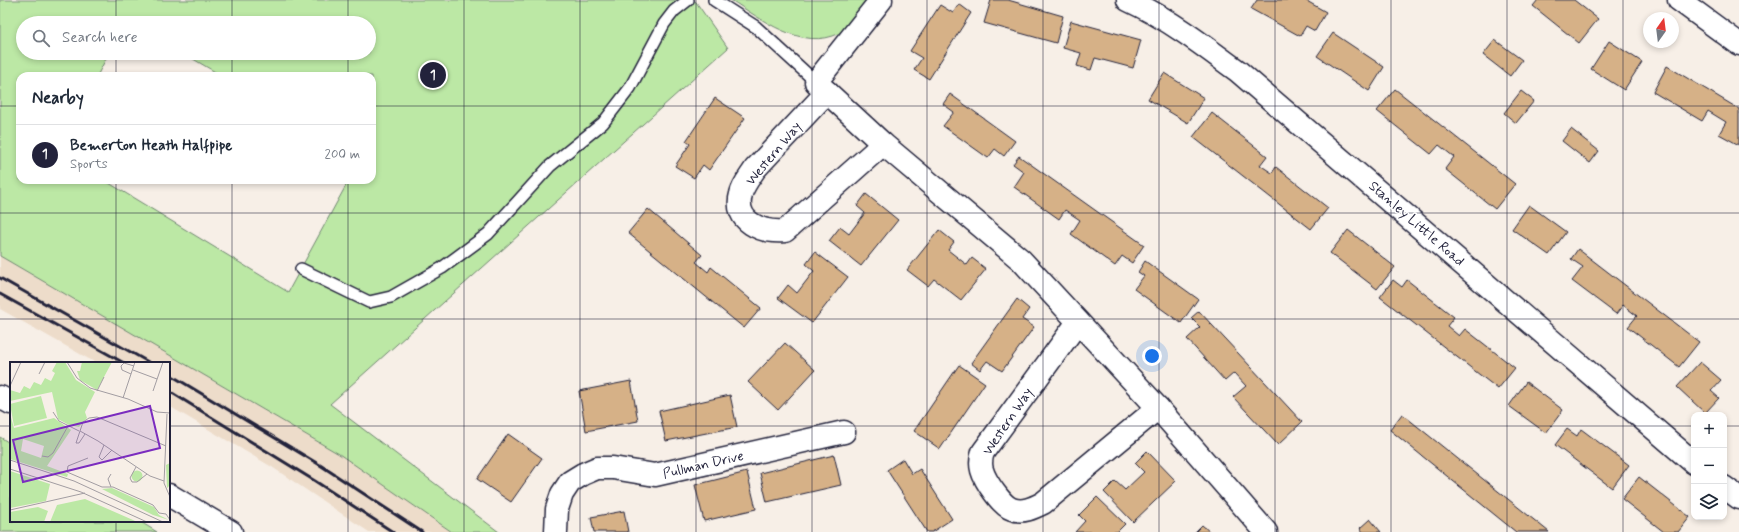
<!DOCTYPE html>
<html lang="en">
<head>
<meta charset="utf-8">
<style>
  :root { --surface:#fff; --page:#f2f2f3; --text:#1f2937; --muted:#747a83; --line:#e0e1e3; --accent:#22223b }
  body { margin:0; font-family:Mynerve,sans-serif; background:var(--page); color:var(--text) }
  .controls { position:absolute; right:12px; bottom:12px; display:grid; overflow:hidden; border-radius:8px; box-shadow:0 2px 6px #0003 }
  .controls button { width:36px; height:36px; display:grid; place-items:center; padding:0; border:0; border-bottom:1px solid var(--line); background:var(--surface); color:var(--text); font:20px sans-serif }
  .compass { position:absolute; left:1643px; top:12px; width:36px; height:36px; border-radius:50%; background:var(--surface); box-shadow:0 2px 6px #0003; rotate:14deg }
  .you { position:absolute; left:1152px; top:356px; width:14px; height:14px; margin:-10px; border:3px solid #fff; border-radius:50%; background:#1a73e8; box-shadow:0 0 0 6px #1a73e833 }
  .badge { display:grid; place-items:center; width:26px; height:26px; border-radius:50%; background:var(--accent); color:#fff; font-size:13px; font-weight:700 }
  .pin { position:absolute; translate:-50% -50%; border:2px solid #fff; box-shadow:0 1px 4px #0006 }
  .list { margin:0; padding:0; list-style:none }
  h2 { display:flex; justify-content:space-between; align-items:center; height:52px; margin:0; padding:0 16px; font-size:17px }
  h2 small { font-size:13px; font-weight:400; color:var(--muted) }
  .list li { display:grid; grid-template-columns:26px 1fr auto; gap:12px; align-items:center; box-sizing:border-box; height:60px; padding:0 16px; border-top:1px solid var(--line) }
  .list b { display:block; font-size:15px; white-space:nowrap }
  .list p { margin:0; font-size:13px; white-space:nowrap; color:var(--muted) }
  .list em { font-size:13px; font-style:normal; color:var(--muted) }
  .icon { flex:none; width:22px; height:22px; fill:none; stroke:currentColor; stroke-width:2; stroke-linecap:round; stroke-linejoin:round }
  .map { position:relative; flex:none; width:1739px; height:532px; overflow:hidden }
  .search { position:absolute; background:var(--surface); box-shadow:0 2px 6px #0003; left:16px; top:16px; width:360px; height:44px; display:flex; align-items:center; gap:10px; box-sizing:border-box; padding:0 14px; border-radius:22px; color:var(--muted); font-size:15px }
  .panel { position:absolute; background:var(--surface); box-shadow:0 2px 6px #0003; left:16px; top:72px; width:360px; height:112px; border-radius:12px }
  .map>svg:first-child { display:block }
  .built { fill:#eddcca }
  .green { fill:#bce8a5; stroke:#6f8570; fill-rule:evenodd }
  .building { fill:#d6b187; stroke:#22223b }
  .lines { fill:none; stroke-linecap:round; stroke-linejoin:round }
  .service-casing { stroke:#22223b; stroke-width:14 }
  .minor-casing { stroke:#22223b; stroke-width:25 }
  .trunk-casing { stroke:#22223b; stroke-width:25 }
  .service { stroke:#fff; stroke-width:11 }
  .minor { stroke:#fff; stroke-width:22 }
  .trunk { stroke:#fff; stroke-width:22 }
  .rail { stroke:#22223b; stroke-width:3 }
  .grid { fill:none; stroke:#22223b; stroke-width:1; stroke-opacity:0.55 }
  .labels { text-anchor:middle; stroke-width:3; stroke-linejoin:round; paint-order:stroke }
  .street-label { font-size:14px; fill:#22223b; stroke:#fff }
  .inset-road { fill:none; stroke:#a29da2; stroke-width:1 }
  .view { fill:#7b2cbf; fill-opacity:0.15; stroke:#7b2cbf; stroke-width:2 }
  .inset-edge { fill:none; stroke:#22223b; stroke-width:2 }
</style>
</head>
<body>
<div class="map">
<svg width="1739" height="532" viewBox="0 0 1739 532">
  <rect width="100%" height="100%" fill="#f7efe7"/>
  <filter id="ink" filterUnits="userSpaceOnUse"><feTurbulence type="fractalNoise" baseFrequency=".025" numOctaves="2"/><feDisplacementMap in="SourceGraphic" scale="8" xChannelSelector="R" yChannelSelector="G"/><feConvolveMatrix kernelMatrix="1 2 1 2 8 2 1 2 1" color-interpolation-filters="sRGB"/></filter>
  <g filter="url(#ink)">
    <polygon class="built" points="0,256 339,454 452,532 369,532 272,467 169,406 169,363 96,363 0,309"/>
    <g class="green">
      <path d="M0,0H693L696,2L728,48L330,404L499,532H452L339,454L0,256ZM127,20L133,23H369V53H183L222,76H372V180H349L288,292L104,180H20V76H97L109,53H23V23H125Z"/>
      <path d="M731,0H871C864,7 847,30 840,33C803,52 761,19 731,0Z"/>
      <polygon points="0,437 11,444 11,521 139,521 157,532 0,532"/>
    </g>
    <g class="building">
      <polygon points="991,0 1008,0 1063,16 1056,43 984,23"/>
      <polygon points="1257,0 1305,0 1326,12 1315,31 1306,26 1300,36 1251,9"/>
      <polygon points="1538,0 1574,0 1598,19 1579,43 1533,6"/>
      <polygon points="959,4 971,13 929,79 914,70 922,58 910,51 940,5 953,13"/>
      <polygon points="1071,21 1141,40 1133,68 1095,58 1091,70 1077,66 1081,53 1063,48"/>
      <polygon points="1333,33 1384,67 1369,91 1317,56"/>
      <polygon points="1495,40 1522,60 1510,76 1483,55"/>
      <polygon points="1609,41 1642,62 1624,90 1591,69"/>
      <polygon points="1667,66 1739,109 1739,145 1719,134 1726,122 1708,111 1702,121 1653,92"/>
      <polygon points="1164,73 1204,98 1188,123 1148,99"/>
      <polygon points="1395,89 1515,184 1495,209 1445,169 1454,157 1439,145 1431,154 1377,111"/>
      <polygon points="1521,91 1534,101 1516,123 1504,113"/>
      <polygon points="950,94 1015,141 1004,156 995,149 988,158 943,126 954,112 943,104"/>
      <polygon points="715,98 745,118 709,170 703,165 694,178 675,166 690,144 686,141"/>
      <polygon points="1212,113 1267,156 1260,165 1272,173 1276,167 1328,208 1311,229 1193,137"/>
      <polygon points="1571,129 1599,151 1590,163 1562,141"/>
      <polygon points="1019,156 1144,245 1132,263 1122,256 1115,266 1071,234 1080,220 1065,210 1059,219 1014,187 1024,172 1013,164"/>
      <polygon points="866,194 898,220 861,266 829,241 840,227 849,234 865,213 857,206"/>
      <polygon points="1529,205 1566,232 1549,255 1512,229"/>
      <polygon points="648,209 702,255 696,262 708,272 711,267 761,308 744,328 628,233"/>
      <polygon points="939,230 954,242 948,250 967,265 972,258 986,269 961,300 934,279 928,286 907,270"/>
      <polygon points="1348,230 1395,267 1377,289 1330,253"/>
      <polygon points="1578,249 1699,342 1679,367 1628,327 1637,316 1623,305 1616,314 1572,281 1583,267 1571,259"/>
      <polygon points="815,252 848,277 812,323 778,298 788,285 797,293 814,271 806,264"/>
      <polygon points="1145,261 1198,299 1181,323 1134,289 1144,276 1138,272"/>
      <polygon points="1393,280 1402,287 1407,280 1454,317 1447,326 1459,336 1465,329 1515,368 1498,389 1380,297"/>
      <polygon points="1017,299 1029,309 1022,319 1034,327 1002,371 987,361 980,370 971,363"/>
      <polygon points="1199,311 1302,422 1278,445 1233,397 1246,386 1234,373 1225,381 1187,339 1200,327 1191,318"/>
      <polygon points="785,343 815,370 778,410 748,382"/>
      <polygon points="1700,362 1721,380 1711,391 1719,398 1705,413 1677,387"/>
      <polygon points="959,365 985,383 940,449 914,431"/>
      <polygon points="631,381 638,421 586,431 579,391"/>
      <polygon points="1526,382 1563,410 1546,433 1509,406"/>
      <polygon points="730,395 737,427 666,441 659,411"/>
      <polygon points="1402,414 1549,532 1516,532 1390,430"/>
      <polygon points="1567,429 1577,436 1581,429 1629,465 1612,488 1555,445"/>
      <polygon points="508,434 542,458 511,502 477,479"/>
      <polygon points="1147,451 1176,481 1133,522 1104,492 1115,481 1125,490 1144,472 1135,463"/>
      <polygon points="834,455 841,485 767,502 760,473"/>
      <polygon points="903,459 912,474 920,469 952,519 932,532 927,532 887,470"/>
      <polygon points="747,472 756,509 704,521 695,485"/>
      <polygon points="1639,477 1690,517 1678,532 1664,532 1622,499"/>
      <polygon points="1097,497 1125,524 1117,532 1075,532 1085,521 1079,515"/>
      <polygon points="624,511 628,532 594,532 591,517"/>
      <polygon points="1370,519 1381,532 1363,532 1360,528"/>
      <polygon points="1202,525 1210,532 1195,532"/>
    </g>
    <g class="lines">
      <g class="service-casing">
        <g id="service">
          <polyline points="714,0 756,27 816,82"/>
          <polyline points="301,269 369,302 391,297 442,268 488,234 550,166 603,123 630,88 664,24 674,11 688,0"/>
        </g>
      </g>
      <g class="minor-casing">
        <g id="minor">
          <polyline points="881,0 816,82 883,144 1021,260 1158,408 1266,532"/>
          <path d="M1128,0C1169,19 1203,45 1239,72L1694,463"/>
          <polyline points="1679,0 1739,44"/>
          <path d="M827,92L755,169C750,177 743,185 741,194C733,222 762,233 785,231L883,144"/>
          <path d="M1078,322L983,452C981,458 980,463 982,470C985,481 1002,506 1012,509C1023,513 1033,508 1043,503L1158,408"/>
          <polyline points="1724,487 1739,498"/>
          <polyline points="556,532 557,509 562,494 570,482 583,474 597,468 613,468 655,475 844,432"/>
        </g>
      </g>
      <g class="trunk-casing">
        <g id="trunk">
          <polyline points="0,397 11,403"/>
          <polyline points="169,495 231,532"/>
        </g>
      </g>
      <use href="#service" class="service"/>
      <use href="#minor" class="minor"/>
      <use href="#trunk" class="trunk"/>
      <g class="rail">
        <polyline points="0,278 150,363"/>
        <polyline points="0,294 124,363"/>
        <polyline points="169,374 320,465 422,532"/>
        <polyline points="169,391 315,481 393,532"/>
      </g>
    </g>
  </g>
  <path class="grid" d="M116,0V23M232,0V23M348,0V23M464,0V532M580,0V532M696,0V532M812,0V532M927,0V532M1043,0V532M1159,0V532M1275,0V532M1391,0V532M1507,0V532M1623,0V532M116,53V76M232,53V76M348,53V76M0,106H20M372,106H1739M116,180V363M232,180V532M348,180V532M0,213H1739M0,319H1739M0,426H11M169,426H1694M1724,426H1739M116,521V532"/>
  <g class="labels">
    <g class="street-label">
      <text transform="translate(773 153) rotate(-50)" y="5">Western Way</text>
      <text transform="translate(1417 223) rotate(41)" y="5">Stanley Little Road</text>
      <text transform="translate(1007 421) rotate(-56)" y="5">Western Way</text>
      <text transform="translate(703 464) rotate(-13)" y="5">Pullman Drive</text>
    </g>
  </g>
  <g transform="translate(10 362)">
    <rect width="160" height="160" fill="#f7efe7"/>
    <path d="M47,0H55L66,18L85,30L75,50L77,56L69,65L59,63L48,57L42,30L0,39V28L10,31L14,24L20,27L24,20L31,23L35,16L41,19L45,11L42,9ZM72,0H102L87,28L70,18L67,9H70ZM31,34L37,56L4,64L0,42ZM0,52L4,66L44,56L61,68L37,104L58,112L57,115L0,97ZM13,77L34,84L31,96L11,89ZM160,101V123L157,126L156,103ZM121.5 114a5.5 5.5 0 1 1 11 0a5.5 5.5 0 1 1-11 0ZM0,109L40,122L36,139L0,146ZM102,126L144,145L149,153L159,158L143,153L92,127ZM75,137L123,158L127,160H40L47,143ZM28,145L38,149L34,160H0V150Z" fill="#bce8a5" fill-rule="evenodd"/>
    <path class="inset-road" d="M57,0L67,16L80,26L118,37L147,50L160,51M123,8L147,17M29,12L35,0M121,12L112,8L111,4L114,1L124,4M0,24L11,0M87,29L94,15M143,29L153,0M113,36L125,0M43,50L49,59L69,69M157,52L154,121L160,135M70,69L88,79L140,114L154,119M75,72L69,81H66L73,60L79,56L87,55L156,84M94,83L89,95L92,98L102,88M32,94L38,95L43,91L58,64M78,96L58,104L57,110L92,125H103L143,143L149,151L156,152L160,158M0,98L64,119L153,160M126,105L120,116L122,120H127L137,112M0,107L71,130L137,160M101,125L98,117L101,112M0,148L75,131"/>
    <path class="view" d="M140,44L150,86L13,120L3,78Z"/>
    <rect width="160" height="160" class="inset-edge"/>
  </g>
</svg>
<div class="controls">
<button>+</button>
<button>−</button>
<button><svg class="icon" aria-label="layers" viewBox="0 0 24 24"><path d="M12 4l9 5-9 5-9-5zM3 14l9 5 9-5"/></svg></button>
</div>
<svg class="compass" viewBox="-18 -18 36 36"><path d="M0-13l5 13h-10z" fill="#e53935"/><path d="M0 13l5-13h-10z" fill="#747a83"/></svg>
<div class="you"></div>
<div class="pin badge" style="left:433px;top:75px">1</div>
<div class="search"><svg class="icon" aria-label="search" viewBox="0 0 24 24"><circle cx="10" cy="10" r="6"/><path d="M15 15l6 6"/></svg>Search here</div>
<section class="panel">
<h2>Nearby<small></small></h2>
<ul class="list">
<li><span class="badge">1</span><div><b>Bemerton Heath Halfpipe</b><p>Sports</p></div><em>200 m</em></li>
</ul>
</section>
</div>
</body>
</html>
